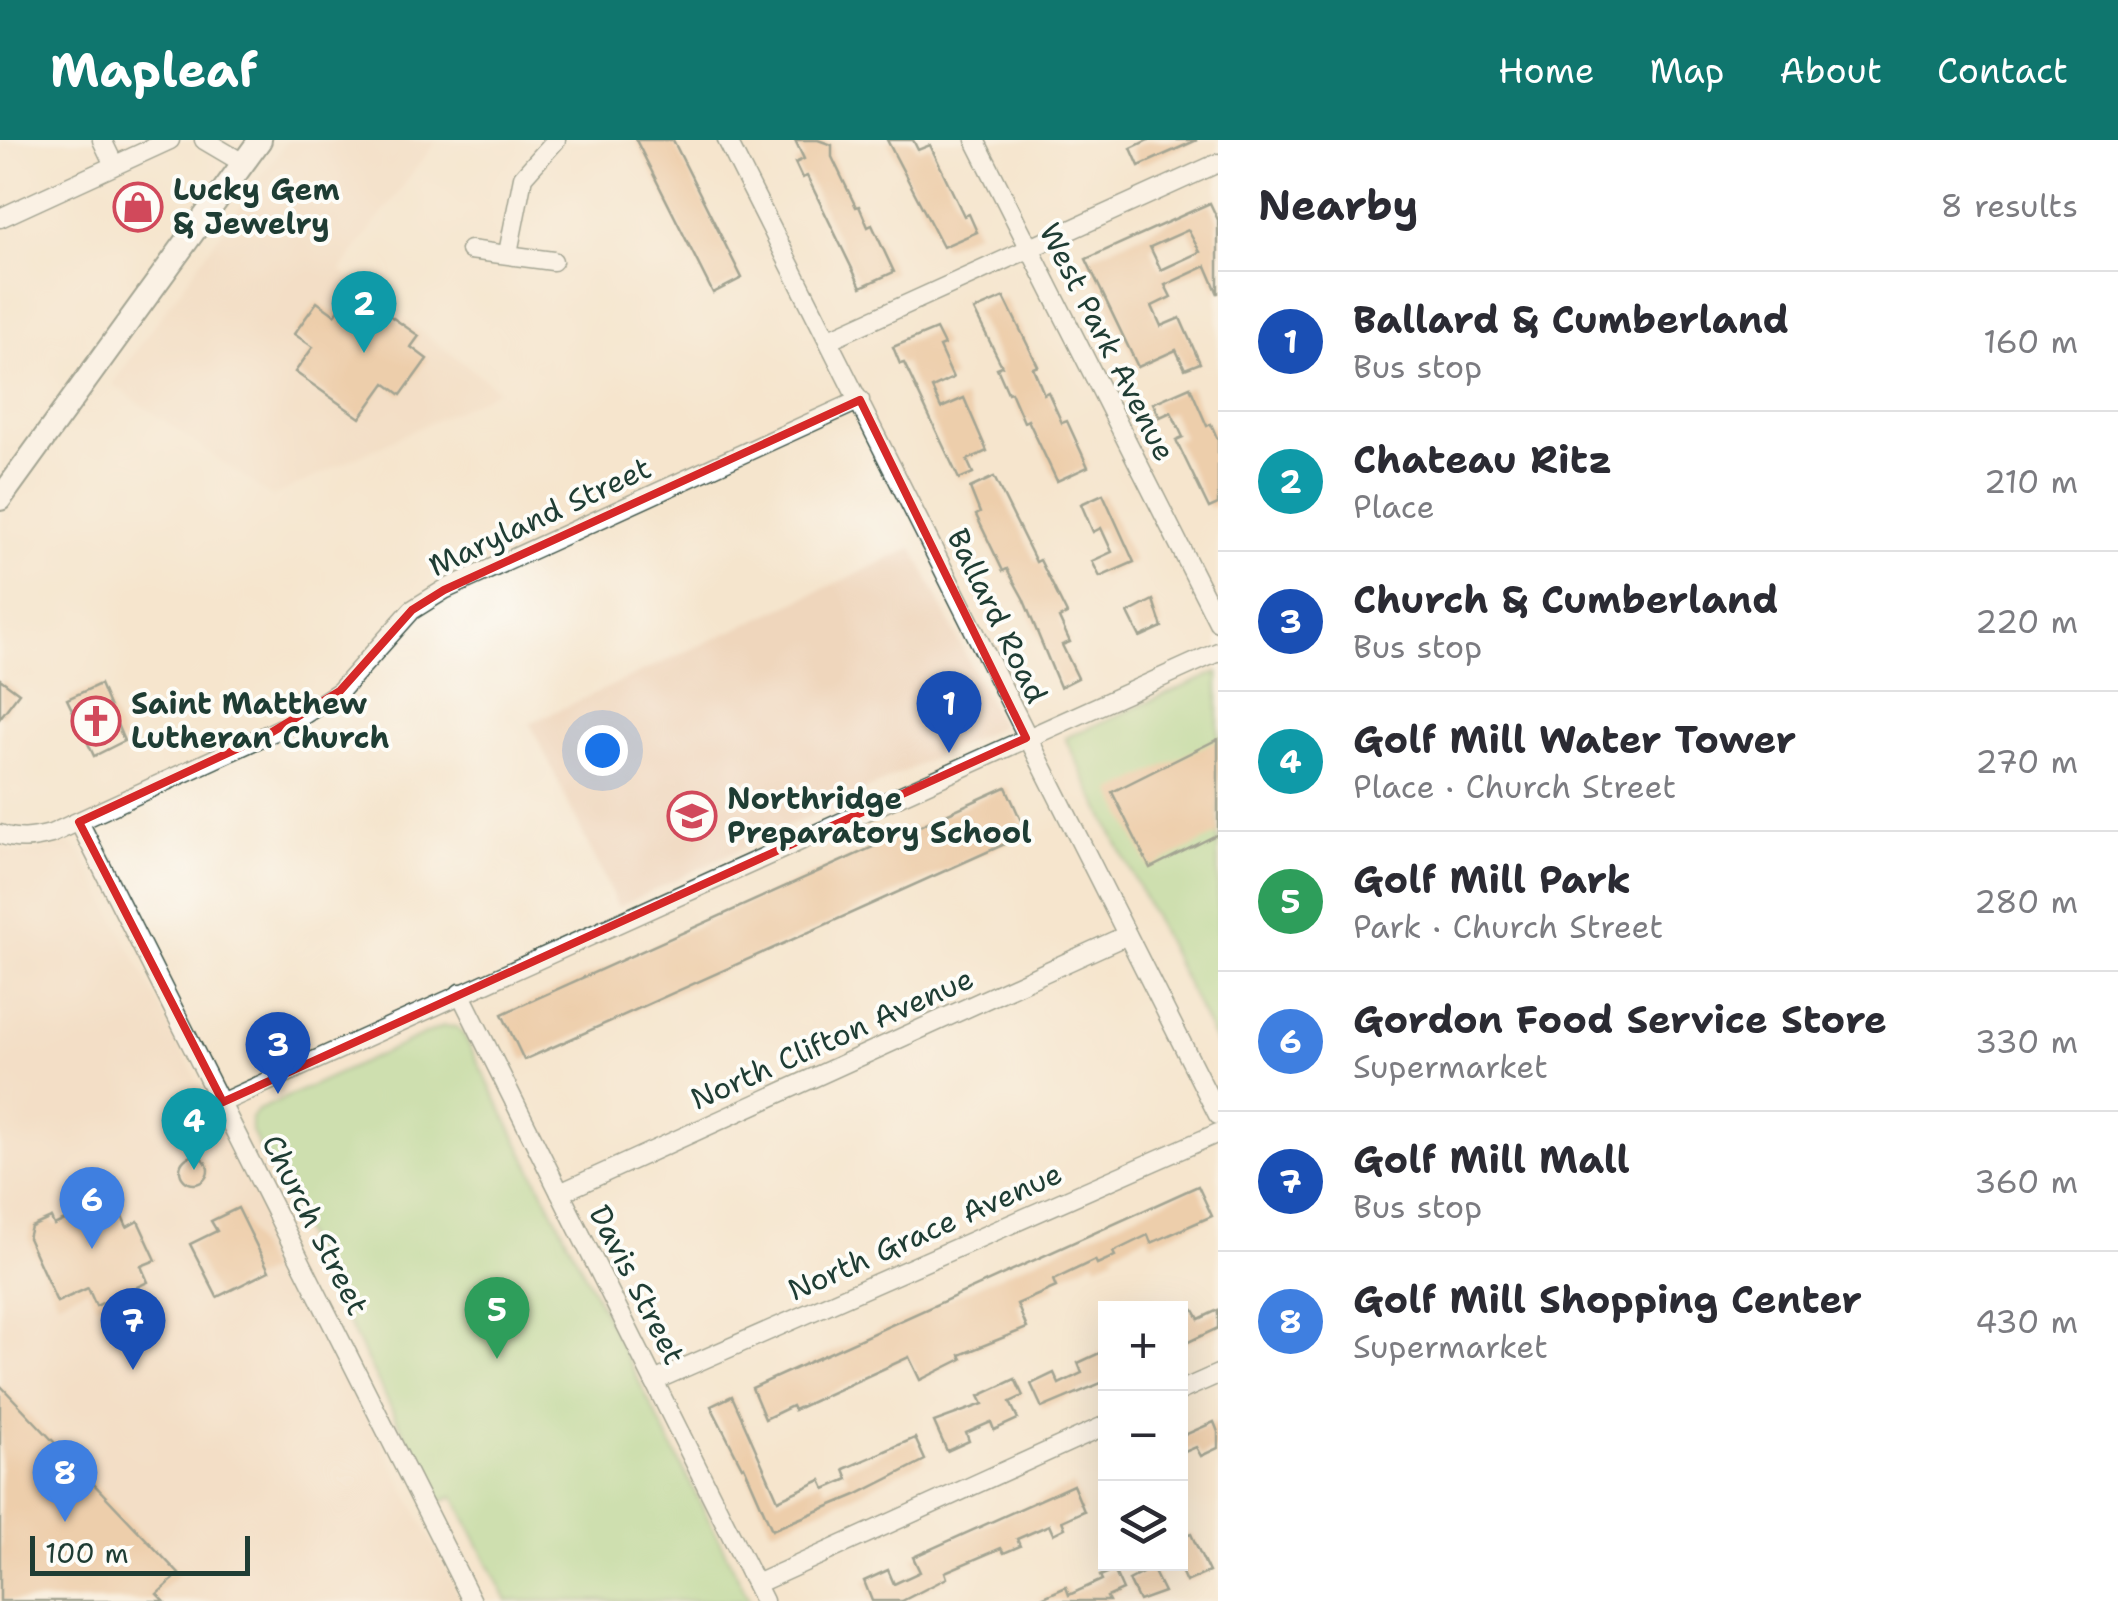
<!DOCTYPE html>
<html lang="en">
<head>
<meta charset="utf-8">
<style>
  :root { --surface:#fff; --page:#f2f2f3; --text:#2b2b33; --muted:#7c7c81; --line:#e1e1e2; --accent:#0f766e }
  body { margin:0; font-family:"Shantell Sans",sans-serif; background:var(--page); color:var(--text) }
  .controls { position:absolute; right:30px; bottom:30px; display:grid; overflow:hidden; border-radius:0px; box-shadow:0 10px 40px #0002 }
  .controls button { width:90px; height:90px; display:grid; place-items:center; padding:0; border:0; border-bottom:2px solid var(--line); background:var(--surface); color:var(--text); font:50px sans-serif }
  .scale { position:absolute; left:30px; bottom:25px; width:220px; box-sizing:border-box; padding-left:10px; border:5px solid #1f3d34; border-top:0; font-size:28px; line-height:35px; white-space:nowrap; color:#1f3d34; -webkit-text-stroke:8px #fdfcf7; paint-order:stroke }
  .you { position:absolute; left:602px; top:610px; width:35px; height:35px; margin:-25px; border:8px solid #fff; border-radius:50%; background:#1a73e8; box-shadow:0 0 0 15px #1a73e833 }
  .badge { display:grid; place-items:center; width:65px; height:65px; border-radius:50%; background:var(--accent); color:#fff; font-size:32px; font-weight:700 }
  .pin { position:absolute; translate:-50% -82px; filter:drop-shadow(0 2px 5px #0008) }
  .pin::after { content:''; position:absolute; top:52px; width:35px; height:30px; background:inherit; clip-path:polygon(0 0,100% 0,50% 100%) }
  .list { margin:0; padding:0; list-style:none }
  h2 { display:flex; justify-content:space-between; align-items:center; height:130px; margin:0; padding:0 40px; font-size:42px }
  h2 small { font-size:32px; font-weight:400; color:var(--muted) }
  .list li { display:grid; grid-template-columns:65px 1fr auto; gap:30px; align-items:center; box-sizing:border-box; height:140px; padding:0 40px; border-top:2px solid var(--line) }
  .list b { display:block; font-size:38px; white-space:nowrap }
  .list p { margin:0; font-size:32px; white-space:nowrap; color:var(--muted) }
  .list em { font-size:32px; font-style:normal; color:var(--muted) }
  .icon { flex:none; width:55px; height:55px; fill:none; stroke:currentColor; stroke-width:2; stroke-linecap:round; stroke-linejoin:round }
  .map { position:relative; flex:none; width:1218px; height:1461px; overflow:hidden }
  header { display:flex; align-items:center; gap:60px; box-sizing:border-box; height:140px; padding:0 50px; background:var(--accent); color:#fff }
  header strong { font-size:48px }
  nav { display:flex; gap:55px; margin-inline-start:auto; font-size:35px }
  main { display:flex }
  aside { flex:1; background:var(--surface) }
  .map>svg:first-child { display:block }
  .built { fill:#efd6bc }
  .green { fill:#9ed88a; stroke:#5e8a5f; stroke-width:2.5 }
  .building { fill:#e3b181; fill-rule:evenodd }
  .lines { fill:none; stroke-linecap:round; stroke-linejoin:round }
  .minor-casing { stroke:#3f564b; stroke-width:21 }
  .major-casing { stroke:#3f564b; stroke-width:26 }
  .minor { stroke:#fff; stroke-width:18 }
  .major { stroke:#fff; stroke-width:22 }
  .marked { fill:none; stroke:#d62828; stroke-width:8; stroke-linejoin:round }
  .labels { text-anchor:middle; stroke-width:8; stroke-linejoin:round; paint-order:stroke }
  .poi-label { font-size:30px; font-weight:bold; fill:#1f3d34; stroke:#fdfcf7; text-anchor:start }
  .street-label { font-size:30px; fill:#1f3d34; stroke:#fdfcf7 }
</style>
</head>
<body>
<header>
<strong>Mapleaf</strong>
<nav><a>Home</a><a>Map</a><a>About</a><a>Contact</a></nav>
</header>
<main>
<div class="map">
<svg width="1218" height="1461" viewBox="0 0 1218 1461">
  <rect width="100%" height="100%" fill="#fdfcf7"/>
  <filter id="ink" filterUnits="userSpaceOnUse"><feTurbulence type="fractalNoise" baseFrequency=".01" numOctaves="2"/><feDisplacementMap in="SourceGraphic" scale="20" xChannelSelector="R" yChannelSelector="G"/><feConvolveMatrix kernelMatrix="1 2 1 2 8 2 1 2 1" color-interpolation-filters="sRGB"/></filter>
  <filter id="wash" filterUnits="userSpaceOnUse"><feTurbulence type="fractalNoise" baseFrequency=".0048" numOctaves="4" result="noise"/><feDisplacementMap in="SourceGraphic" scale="40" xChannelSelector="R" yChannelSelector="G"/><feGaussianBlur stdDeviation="2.25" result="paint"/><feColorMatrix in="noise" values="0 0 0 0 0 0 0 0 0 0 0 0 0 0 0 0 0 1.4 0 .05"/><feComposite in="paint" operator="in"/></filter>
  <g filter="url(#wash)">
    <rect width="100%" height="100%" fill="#f5e5cd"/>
    <g class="built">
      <polygon points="288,0 437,0 341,130 499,250 272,357 112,244"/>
      <polygon points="913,408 1001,586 618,767 530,583"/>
      <polygon points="67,702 81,712 462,1461 0,1461 0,708 16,714"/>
    </g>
    <g class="green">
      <polygon points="1218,532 1218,907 1065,598"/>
      <polygon points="443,886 457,887 465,897 750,1461 507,1461 454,1356 439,1363 251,990 251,978 258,970"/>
    </g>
    <g id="blocks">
      <g class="building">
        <polygon points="636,0 673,0 742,138 713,153"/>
        <polygon points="795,0 818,0 832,5 832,17 856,67 859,66 868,87 872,85 894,132 861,147 807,36 802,38 795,23 804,19"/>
        <polygon points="887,0 913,0 918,10 930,5 964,76 969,74 977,92 943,107"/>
        <polygon points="1148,0 1197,0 1139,26 1131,8"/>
        <polygon points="134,53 152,67 143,80 124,67"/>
        <path d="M1210,63L1218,80V154L1206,126L1165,145L1171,157L1152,166L1161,186L1180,178L1200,223L1185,229L1176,210L1138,227L1086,119ZM1188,90L1200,112L1161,130L1150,107Z"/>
        <polygon points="353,150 419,196 411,207 427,219 401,255 385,243 360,278 295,232 313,207 294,194 317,162 335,175"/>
        <polygon points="1004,157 1038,226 1033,228 1044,254 1048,252 1062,283 1067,281 1088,327 1057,341 1028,280 1024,282 1011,252 1008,253 997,228 1002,226 974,170"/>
        <polygon points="936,189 944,205 939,207 953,238 932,248 941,268 964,258 987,311 967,320 973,333 959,339 904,223 900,224 893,207"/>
        <polygon points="1190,247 1207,286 1211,284 1218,300 1218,364 1209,368 1176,300 1183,297 1171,272 1160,277 1153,263"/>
        <polygon points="994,337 1036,422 1040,420 1067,474 1059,478 1070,502 1062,505 1078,538 1060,547 1023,458 1007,429 1003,431 976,375 980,373 970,348"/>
        <polygon points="1103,354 1134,422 1100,437 1092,421 1112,412 1101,388 1093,392 1081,364"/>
        <polygon points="1153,460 1162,487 1140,497 1128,473"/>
        <polygon points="0,539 19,553 0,578"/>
        <polygon points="100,544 124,601 94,616 67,559"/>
        <polygon points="1218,599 1218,694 1150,728 1112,652"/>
        <polygon points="1006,647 1027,694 524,920 502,874"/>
        <circle cx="194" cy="1030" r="14"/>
        <polygon points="1198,1046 1212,1076 1151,1103 1148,1095 1113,1112 1115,1116 1097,1124 1095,1120 1053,1140 1056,1147 1017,1164 1027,1188 960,1215 962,1219 920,1240 909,1217 794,1270 792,1266 765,1279 752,1248"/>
        <polygon points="114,1058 127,1087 138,1081 156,1120 141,1126 148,1142 96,1166 88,1148 57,1162 28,1098 31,1087 51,1078 54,1085"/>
        <polygon points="238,1068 269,1131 217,1157 190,1104 217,1091 211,1081"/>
        <polygon points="1194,1170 1199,1179 1218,1170 1218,1188 1180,1206 1180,1176"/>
        <polygon points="1106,1210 1106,1241 1042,1268 1031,1244 1054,1233 1059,1244 1082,1233 1078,1223"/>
        <polygon points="1015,1239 1023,1256 1010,1262 1018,1279 994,1290 991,1282 966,1293 969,1301 947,1311 934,1282 983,1264 979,1256"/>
        <polygon points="0,1245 179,1434 157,1454 164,1461 0,1461"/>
        <polygon points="732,1256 778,1360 821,1340 825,1349 848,1339 844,1329 915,1298 925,1320 856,1355 772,1390 744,1326 742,1327 711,1266"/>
        <polygon points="1214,1282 1218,1292 1218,1308 1201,1316 1196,1307 1180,1314 1180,1297"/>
        <polygon points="1073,1345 1084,1371 1062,1381 1065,1388 1053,1394 1049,1385 1017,1399 1020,1406 1004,1413 1001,1408 945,1432 947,1438 902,1461 872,1461 864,1441 888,1430 894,1444 920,1432 913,1417"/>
        <polygon points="1191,1394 1209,1432 1186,1442 1178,1424 1180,1424 1180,1398"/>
        <polygon points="1152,1428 1164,1452 1139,1461 1129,1440"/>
        <polygon points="1114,1430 1123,1450 1107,1457 1109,1461 1035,1461 1066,1447 1069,1455 1102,1440 1100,1436"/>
      </g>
    </g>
  </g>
  <g filter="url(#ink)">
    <use href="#blocks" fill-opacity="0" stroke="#3f564b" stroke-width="2.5"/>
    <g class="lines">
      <g class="minor-casing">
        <g id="minor">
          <polyline points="102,0 114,25"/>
          <polyline points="204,0 243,23"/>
          <polyline points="727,0 1218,975"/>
          <polyline points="975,0 1218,482"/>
          <polyline points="0,78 170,0"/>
          <polyline points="470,110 553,121"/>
          <polyline points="508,113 523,37 556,0"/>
          <polyline points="830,199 1218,23"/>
          <polyline points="79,682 472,1461"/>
          <path d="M0,694C18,701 32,699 51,694L288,585L340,551L412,470L444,450L860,260"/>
          <polyline points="460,853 764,1461"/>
          <polyline points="223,962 1218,512"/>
          <polyline points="560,1053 1127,795"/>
          <polyline points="654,1241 1218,993"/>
          <polyline points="1180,1251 1218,1234"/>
          <polyline points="756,1444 1106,1285"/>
        </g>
      </g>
      <g class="major-casing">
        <polyline id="major" points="0,359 260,0"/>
      </g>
      <use href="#minor" class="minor"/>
      <use href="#major" class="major"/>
    </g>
  </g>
  <path d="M0 0H1218V1461H0ZM860,260L1026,598L223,962L79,682L269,594L340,551L412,470L444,450Z" fill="#f5e5cd" fill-opacity=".55" fill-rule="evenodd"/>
  <path class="marked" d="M860,260L1026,598L223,962L79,682L269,594L340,551L412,470L444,450Z"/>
  <defs>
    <g id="shop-ring" transform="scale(2.5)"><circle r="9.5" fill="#fdfcf7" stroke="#d1495b" stroke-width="1.5"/><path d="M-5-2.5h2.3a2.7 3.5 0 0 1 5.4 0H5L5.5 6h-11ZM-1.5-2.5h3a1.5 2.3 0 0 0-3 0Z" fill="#d1495b"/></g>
    <g id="church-ring" transform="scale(2.5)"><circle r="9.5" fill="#fdfcf7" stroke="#d1495b" stroke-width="1.5"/><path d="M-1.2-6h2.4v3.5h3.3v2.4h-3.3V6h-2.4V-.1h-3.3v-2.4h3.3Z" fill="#d1495b"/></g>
    <g id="school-ring" transform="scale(2.5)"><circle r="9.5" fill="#fdfcf7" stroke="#d1495b" stroke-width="1.5"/><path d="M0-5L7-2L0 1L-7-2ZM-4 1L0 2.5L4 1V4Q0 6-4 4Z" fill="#d1495b"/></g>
  </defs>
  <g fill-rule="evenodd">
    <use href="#shop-ring" x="138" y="67"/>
    <use href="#church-ring" x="96" y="581"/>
    <use href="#school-ring" x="692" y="676"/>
  </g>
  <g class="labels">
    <g class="poi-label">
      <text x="173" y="60">Lucky Gem<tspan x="173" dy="34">&amp; Jewelry</tspan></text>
      <text x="131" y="574">Saint Matthew<tspan x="131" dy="34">Lutheran Church</tspan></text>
      <text x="727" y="669">Northridge<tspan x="727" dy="34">Preparatory School</tspan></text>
    </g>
    <g class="street-label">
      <text transform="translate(1107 202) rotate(63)" y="10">West Park Avenue</text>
      <text transform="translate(540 377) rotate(-25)" y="10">Maryland Street</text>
      <text transform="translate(997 476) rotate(64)" y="10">Ballard Road</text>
      <text transform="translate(832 899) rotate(-24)" y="10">North Clifton Avenue</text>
      <text transform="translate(315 1085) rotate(63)" y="10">Church Street</text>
      <text transform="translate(925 1092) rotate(-24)" y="10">North Grace Avenue</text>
      <text transform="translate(637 1145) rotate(63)" y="10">Davis Street</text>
    </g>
  </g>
</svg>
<div class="controls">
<button>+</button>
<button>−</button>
<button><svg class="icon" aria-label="layers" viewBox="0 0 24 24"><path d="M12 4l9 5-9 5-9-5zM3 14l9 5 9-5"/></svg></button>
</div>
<div class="scale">100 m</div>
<div class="you"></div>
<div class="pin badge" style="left:949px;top:613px;background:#1a4fb4">1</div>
<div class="pin badge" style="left:364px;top:213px;background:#0f9aa8">2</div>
<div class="pin badge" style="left:278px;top:954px;background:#1a4fb4">3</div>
<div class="pin badge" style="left:194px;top:1030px;background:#0f9aa8">4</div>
<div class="pin badge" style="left:497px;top:1219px;background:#2e9e5b">5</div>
<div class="pin badge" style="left:92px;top:1109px;background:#3f7fe0">6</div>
<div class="pin badge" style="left:133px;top:1230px;background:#1a4fb4">7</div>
<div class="pin badge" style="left:65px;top:1382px;background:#3f7fe0">8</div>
</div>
<aside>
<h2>Nearby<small>8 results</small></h2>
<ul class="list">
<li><span class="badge" style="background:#1a4fb4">1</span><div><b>Ballard &amp; Cumberland</b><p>Bus stop</p></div><em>160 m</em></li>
<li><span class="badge" style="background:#0f9aa8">2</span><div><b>Chateau Ritz</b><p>Place</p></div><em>210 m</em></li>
<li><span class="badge" style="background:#1a4fb4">3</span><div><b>Church &amp; Cumberland</b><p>Bus stop</p></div><em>220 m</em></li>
<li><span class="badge" style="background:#0f9aa8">4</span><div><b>Golf Mill Water Tower</b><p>Place · Church Street</p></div><em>270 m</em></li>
<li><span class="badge" style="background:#2e9e5b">5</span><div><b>Golf Mill Park</b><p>Park · Church Street</p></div><em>280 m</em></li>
<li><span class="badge" style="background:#3f7fe0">6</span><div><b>Gordon Food Service Store</b><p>Supermarket</p></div><em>330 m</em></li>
<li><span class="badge" style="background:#1a4fb4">7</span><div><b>Golf Mill Mall</b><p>Bus stop</p></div><em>360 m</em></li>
<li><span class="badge" style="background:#3f7fe0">8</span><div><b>Golf Mill Shopping Center</b><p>Supermarket</p></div><em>430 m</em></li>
</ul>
</aside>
</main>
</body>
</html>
